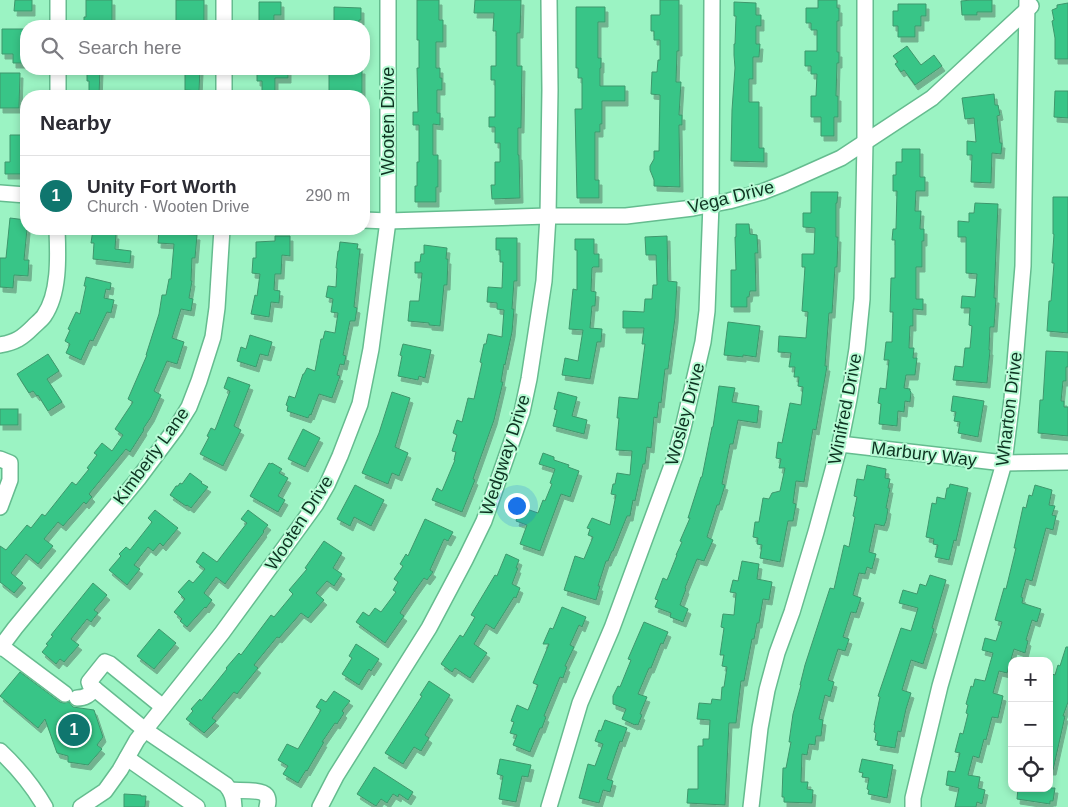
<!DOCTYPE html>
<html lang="en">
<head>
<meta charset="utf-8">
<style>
  :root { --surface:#fff; --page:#f7f7f7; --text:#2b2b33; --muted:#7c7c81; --line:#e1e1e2; --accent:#0f766e }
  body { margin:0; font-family:Helvetica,sans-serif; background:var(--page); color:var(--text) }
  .controls { position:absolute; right:15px; bottom:15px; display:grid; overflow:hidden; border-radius:10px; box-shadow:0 2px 8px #0003 }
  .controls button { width:45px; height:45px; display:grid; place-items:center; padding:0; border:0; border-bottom:1px solid var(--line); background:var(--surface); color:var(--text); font:25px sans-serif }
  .you { position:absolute; left:516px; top:505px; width:18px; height:18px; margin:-12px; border:4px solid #fff; border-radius:50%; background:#1a73e8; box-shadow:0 0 0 8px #1a73e833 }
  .badge { display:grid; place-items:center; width:32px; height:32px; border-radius:50%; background:var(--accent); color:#fff; font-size:16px; font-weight:700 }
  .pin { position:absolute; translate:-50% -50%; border:2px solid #fff; box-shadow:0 1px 5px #0006 }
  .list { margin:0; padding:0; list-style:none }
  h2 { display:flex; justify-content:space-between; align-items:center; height:65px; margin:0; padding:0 20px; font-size:21px }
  h2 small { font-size:16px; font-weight:400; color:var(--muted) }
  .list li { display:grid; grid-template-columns:32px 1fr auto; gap:15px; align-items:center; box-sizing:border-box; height:80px; padding:0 20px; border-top:1px solid var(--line) }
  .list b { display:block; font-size:19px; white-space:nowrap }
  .list p { margin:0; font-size:16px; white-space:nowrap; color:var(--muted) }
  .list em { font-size:16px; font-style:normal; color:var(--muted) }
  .icon { flex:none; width:28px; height:28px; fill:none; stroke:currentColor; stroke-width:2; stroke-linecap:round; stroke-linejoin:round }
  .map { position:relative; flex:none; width:1068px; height:807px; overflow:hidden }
  .search { position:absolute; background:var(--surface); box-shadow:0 2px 8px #0003; left:20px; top:20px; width:350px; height:55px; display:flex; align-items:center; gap:12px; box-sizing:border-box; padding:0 18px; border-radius:20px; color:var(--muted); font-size:19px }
  .panel { position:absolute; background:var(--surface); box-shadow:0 2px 8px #0003; left:20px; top:90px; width:350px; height:145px; border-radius:20px }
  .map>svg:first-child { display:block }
  .building { fill:#39c587; stroke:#3e976c; filter:url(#shadow) }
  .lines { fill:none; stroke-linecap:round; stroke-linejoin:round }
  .minor-casing { stroke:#65bc8f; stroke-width:18 }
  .minor { stroke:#fff; stroke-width:15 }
  .labels { text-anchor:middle; stroke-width:4; stroke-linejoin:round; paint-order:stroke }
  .street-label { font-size:18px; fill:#0e3422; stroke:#b7fcd5 }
</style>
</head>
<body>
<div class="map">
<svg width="1068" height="807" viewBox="0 0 1068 807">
  <defs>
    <filter id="shadow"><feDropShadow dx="3" dy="5" stdDeviation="0" flood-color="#0004"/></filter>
  </defs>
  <rect width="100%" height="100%" fill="#9bf3c3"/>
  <g class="building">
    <polygon points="15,0 32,0 32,11 14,11"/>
    <polygon points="86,0 112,0 112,26 84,26 84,17 86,17"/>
    <polygon points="176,0 204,0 204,26 182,26 182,24 176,24"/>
    <polygon points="417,0 439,0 439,20 443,20 443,42 436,42 436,68 440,68 440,78 442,78 442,90 437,90 437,113 440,113 440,125 433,124 433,155 438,155 438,187 436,187 436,202 415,202 415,186 417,186 417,162 419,162 419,125 413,125 413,112 418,112 417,68 419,68 419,40 417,40"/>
    <polygon points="475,0 521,0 520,33 517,33 517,66 522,66 521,128 518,128 518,155 519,155 520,198 492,199 491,185 495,185 495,162 500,162 500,143 495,143 495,127 489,127 489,117 495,117 495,80 491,80 491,66 496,66 496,31 493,31 494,13 474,13"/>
    <polygon points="660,0 679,0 679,51 677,51 676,82 681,82 679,115 682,115 682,125 679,125 680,187 654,186 654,180 650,170 650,166 654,159 654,151 659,151 660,95 651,94 652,72 657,72 658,60 660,60 660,40 654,40 654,31 651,31 651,15 660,15"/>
    <polygon points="818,0 837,0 837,8 839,8 839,21 837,21 837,52 839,52 839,63 837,63 836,96 838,96 838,117 834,117 834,136 821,136 821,117 811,117 811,96 816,96 817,74 811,74 811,66 805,66 805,51 817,51 817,30 811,30 811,23 806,23 806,8 818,8"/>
    <polygon points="972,0 992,0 992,12 977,12 977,15 962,15 961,1"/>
    <polygon points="259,2 281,2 281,15 274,15 274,26 259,26"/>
    <polygon points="734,2 756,3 756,15 761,15 761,26 756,26 756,44 760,44 759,57 753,57 753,79 749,79 749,102 759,102 759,148 764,148 764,162 731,161 732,110 735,68 734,55 734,44 735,44 736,16 734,16"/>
    <polygon points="1068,3 1068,59 1055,59 1055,38 1052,21 1054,20 1052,10 1057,8 1057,5"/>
    <polygon points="898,4 926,4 926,16 921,16 921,26 915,26 915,37 898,37 898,26 893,26 893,11 898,11"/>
    <polygon points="334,7 361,8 361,20 359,20 359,26 341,26 341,21 334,21"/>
    <polygon points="576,7 605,7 605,22 598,22 598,58 601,58 601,68 600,68 600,86 625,86 625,101 602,101 602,124 600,124 600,132 595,132 595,180 599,180 599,198 577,198 575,109 582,109 582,78 578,78 578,68 576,68"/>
    <polygon points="2,29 26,29 26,63 13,63 13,54 2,54"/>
    <polygon points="907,46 921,65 934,55 942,66 915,85 904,70 901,72 895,64 898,62 893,56"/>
    <polygon points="87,69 100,69 99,96 89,96 89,81 87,81"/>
    <polygon points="185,69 200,69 199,91 185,90"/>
    <polygon points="257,69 288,69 288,78 275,78 275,92 262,91 262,81 257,81"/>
    <polygon points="341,69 362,69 362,96 338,96 338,92 329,92 329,73 341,73"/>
    <polygon points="0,73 20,73 19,108 0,108"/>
    <polygon points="1055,91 1068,91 1068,118 1054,117"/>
    <polygon points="994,94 995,105 998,105 1000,115 997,116 1000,143 1002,143 1001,154 992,153 991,183 971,182 972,155 967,155 967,141 976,142 974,118 965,119 962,98"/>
    <polygon points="10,135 26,135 26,174 5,174 5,162 10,162"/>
    <polygon points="902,149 920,149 920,177 925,177 925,191 916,191 915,211 921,211 920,229 924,229 924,241 922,241 922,267 916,267 916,299 923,299 923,310 913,309 913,326 910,326 909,348 914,348 913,358 917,358 915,375 906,375 904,388 910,389 910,391 911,392 910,402 905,401 904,412 898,411 897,426 879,424 881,404 878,403 880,388 886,389 889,360 884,360 886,342 892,342 893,312 890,312 891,278 895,278 895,240 892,240 893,229 896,229 897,191 893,191 893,175 896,175 896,162 902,162"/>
    <polygon points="811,192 838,192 837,203 836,203 836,237 838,237 837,267 835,267 832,313 829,313 825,366 827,366 816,430 813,429 804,482 796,481 793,503 796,504 793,521 788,521 780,562 760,558 762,545 757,544 758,538 753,537 755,522 759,522 763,498 769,499 772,493 780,491 785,468 779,468 781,459 776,458 778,442 782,443 790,403 801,405 803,387 798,386 799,377 794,377 795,367 789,367 791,353 778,352 779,336 806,338 808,312 802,311 805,267 802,267 802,254 814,254 815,228 803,227 803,213 811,213"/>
    <polygon points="1053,197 1068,197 1068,333 1047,331 1049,301 1051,301 1054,263 1052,263 1054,234 1053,234"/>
    <polygon points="975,203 998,204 994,298 996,298 994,327 990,327 989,350 990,350 987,383 953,380 955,366 963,367 965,348 970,348 972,326 969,325 970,308 961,308 962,296 975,297 977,274 966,273 966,237 958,237 958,221 969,222 969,213 974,213"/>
    <polygon points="10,218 26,220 27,229 24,260 29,260 28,276 14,275 13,288 0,287 0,258 6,258"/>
    <polygon points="736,224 749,224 750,234 757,235 758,253 755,253 756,291 750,291 749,297 747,297 747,307 731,307 731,270 736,270 735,237 736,237"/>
    <polygon points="93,229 114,229 114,234 116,234 115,249 131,251 130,263 93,259 94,243 91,243"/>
    <polygon points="159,229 177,229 177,234 197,235 195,258 192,258 191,281 192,281 189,298 193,299 191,311 181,309 172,338 184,342 177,364 167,361 154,391 161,395 151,417 143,429 144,430 130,452 126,449 89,494 92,497 86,504 84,502 63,526 58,522 44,539 53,546 38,564 26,554 11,573 23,583 14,593 0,582 0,546 6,550 27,525 31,528 42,514 45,516 72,482 76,485 89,469 87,468 97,455 94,453 102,443 112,451 123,435 115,429 133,402 128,399 147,355 146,355 159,314 162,295 166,295 169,279 171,279 174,244 158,243"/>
    <polygon points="275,236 290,236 290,256 282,255 281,274 275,274 274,290 280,291 279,303 271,302 269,317 251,314 255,295 257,296 260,274 252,273 253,258 256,258 256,242 275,241"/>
    <polygon points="667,236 668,281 677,282 675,318 668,369 665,369 661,403 659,402 657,418 654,417 651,448 647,447 645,464 643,464 635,501 633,500 630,516 627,516 613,551 612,551 608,561 606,561 598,586 600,586 596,600 564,590 575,556 584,559 593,537 588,535 590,529 587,528 592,518 610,525 616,495 611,494 613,484 615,484 617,473 630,475 632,451 616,450 619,418 617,418 619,397 638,399 645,344 642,344 644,328 623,328 623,311 644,312 645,299 652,299 653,285 657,285 656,255 646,255 645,237"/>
    <polygon points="496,238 517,238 517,281 514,281 512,309 514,309 512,332 505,365 504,364 501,382 503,382 494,420 473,479 475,480 462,512 432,500 437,488 442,491 455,460 454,460 456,452 452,451 457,435 453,433 457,420 462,422 468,398 474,399 482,363 480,362 484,344 486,344 488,334 502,337 504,310 497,309 497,303 487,302 488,287 502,288 503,262 500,262 500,250 496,250"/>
    <polygon points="575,239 594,239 594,254 599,254 599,267 593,267 592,268 591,291 596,292 595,306 592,306 590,328 602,329 601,342 597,342 590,379 562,375 565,358 578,361 583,330 569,329 573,289 577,290 577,250 575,250"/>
    <polygon points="340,242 358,244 357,249 360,249 354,307 357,308 355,321 350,321 343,355 346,356 344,365 340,364 337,375 340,376 332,398 319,394 311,415 310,414 308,418 287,411 288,406 286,405 289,396 295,398 303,374 304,374 307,368 315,371 321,339 323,339 325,331 335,333 338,313 331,312 333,299 326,297 328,286 336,287 337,268 336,268 338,251 339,251"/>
    <polygon points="424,245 447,248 446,259 448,259 447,285 444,285 440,326 429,325 429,323 408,321 410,301 419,301 422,273 415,273 415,262 420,262 421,254 424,254"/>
    <polygon points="86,277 111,283 110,290 106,289 104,298 114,300 111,313 107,312 93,341 90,340 81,360 66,353 70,344 65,341 70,330 68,329 76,312 80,314 86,286 84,286"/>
    <polygon points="728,322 760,326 756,357 743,355 743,357 724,355"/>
    <polygon points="250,335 272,342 268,356 260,354 256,367 237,361 241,347 246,349"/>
    <polygon points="403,344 431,350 425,378 419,376 418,380 398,376 402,356 400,355"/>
    <polygon points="1046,351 1068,352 1068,367 1066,367 1066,381 1063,381 1061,401 1064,401 1064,407 1068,407 1068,436 1038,433 1040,400 1043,400"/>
    <polygon points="48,354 59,371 47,379 62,402 48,411 38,395 37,396 33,391 29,393 17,374"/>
    <polygon points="228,377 250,385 234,426 241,430 223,466 200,454 209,437 207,436 211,428 215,430 230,391 224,388"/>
    <polygon points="719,386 735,388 732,402 759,406 757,423 738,420 733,444 730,444 722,484 725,485 719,505 717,505 707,537 713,540 704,561 697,559 685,588 686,589 680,605 688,609 683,622 670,617 671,613 655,607 658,600 655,599 663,578 667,580 677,555 676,555 682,542 680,541 690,518 688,518 701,477 702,477 712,427 713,427"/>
    <polygon points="392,392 410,398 395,447 408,453 399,476 392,473 388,484 362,473 379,433"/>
    <polygon points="558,392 577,397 572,416 587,420 584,434 553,426 557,410 554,409"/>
    <polygon points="953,396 984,401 978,437 958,433 960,422 954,421 956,412 951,411"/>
    <rect x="0" y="409" width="18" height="16"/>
    <polygon points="303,429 320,438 305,467 288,459"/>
    <polygon points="543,453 554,457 554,460 569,465 568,467 579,471 570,497 561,494 540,551 520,544 527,525 516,521 521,507 538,513 543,500 545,501 552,484 550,483 555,469 539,464"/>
    <polygon points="269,463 271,464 272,463 282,469 279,473 288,478 278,496 285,500 278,512 250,496"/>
    <polygon points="867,465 886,469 885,478 890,479 888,488 890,488 886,508 888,509 886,521 884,526 875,524 869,552 876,554 872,569 867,567 865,574 859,573 853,595 861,598 856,613 851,612 843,637 849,639 845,651 838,649 828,680 834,682 830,697 825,695 819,719 823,720 821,736 816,736 815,745 809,744 807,755 802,754 801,782 808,782 807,789 813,790 812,803 784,802 784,797 782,797 783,768 786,768 791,742 789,742 793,714 801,685 800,685 805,665 830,588 834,589 844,545 849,547 855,517 853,516 857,497 854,496 857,479 864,480"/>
    <polygon points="190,473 202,482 201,483 208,487 191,508 187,505 186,506 170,495 176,486 178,486 180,483 182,484"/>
    <polygon points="950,484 968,488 956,541 954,540 949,560 935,557 938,545 933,544 934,539 926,537 932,503 936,504 937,497 945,499 947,488 949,488"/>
    <polygon points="355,485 384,500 371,526 354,517 350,526 337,519"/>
    <polygon points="1035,485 1052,490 1049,505 1055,506 1052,515 1056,516 1053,530 1046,528 1032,581 1026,579 1021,597 1023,598 1022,603 1041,609 1037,622 1032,620 1026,640 1028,641 1025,653 1014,649 1007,673 999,671 993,693 1003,696 998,718 992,717 986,740 984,739 979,758 973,756 968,775 980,777 978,788 985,790 982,804 977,802 976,807 955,807 959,788 946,785 948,771 955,772 960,753 955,752 960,733 963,734 968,714 966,713 968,705 966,704 971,686 973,687 975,679 985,681 993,653 982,650 985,638 996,641 1002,622 995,620 1004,588 1006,589 1016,548 1014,548 1023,507 1026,508 1029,495 1032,496"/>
    <polygon points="155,510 178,528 163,546 160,543 153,551 148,547 134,565 140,569 127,585 109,570 121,556 119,554 126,547 130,550 152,522 148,518"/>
    <polygon points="248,510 268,525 263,531 264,532 225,584 216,577 204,593 212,600 206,608 205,607 187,627 180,621 182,619 174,612 185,599 178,592 189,580 193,583 205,569 196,562 203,552 217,562 247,523 241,519"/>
    <polygon points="425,519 453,532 448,541 444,539 430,570 433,572 427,580 424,578 414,592 400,613 404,616 385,643 356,622 363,612 369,616 375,608 381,612 396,592 393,590 398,582 394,579 403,566 400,564 406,554 408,556"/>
    <polygon points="324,541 342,553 333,568 342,574 334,586 327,581 316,593 324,600 308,618 301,613 279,638 277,637 254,665 258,668 237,694 234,692 212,718 216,721 204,733 186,719 193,711 191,709 200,699 201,701 210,690 227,669 226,668 239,653 241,655 271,615 274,617 293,594 289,590 307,569 305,568"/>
    <polygon points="506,554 519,560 516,568 518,568 512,584 520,588 516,598 514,597 494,629 486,624 474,644 487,653 470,678 455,668 452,672 441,664 460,635 463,637 475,617 471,615 495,575 497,576"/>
    <polygon points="742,561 759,564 757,579 772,582 769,600 763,599 759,623 757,623 754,639 752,639 744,681 741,681 736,723 729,723 725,805 687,803 688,789 698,789 698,746 703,746 703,739 709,739 710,720 697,719 699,703 711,704 712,699 721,700 722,687 724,687 727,667 722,666 724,655 720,655 724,628 721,627 723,614 734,615 736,594 736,593 730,592 733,580 738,581"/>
    <polygon points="930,575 946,580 932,628 934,629 923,664 911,660 902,690 911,693 906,709 901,732 898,731 895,748 877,745 878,741 875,740 876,733 874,732 875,725 874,725 880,697 878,696 901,628 911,631 918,608 899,603 903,590 917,594 920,584 926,586"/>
    <polygon points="93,583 107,595 94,610 98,613 91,622 87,619 71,639 79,645 64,662 60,659 56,664 42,652 48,645 46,644 53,636 51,635"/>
    <polygon points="562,607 586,617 582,627 579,625 570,645 574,647 565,666 567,667 563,678 560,677 544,716 546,717 542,728 540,728 530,752 513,745 517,735 510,733 514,722 511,721 517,705 528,710 538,685 533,683 549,644 543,644 550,628 553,629"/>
    <polygon points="644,622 668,632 663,644 661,643 651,668 649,668 638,694 647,697 640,714 642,715 638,725 636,724 635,725 622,719 626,709 613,704 613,696 618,686 620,687 631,660 628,659"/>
    <polygon points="159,629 176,643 154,669 137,656"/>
    <polygon points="356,644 379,659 371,671 369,669 359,685 342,674 352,658 349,656"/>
    <polygon points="1066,647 1068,647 1068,702 1063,716 1065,716 1053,770 1049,770 1049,692 1052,684 1049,683 1049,673 1055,675 1058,665 1060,666"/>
    <polygon points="20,672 60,702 64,703 69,702 73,707 94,710 103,737 97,745 102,749 88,765 68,762 68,756 57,753 45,719 38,728 0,696"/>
    <polygon points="429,681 450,695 425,735 429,738 421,751 414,747 403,764 385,753 422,696 420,695"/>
    <polygon points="334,691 350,701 342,711 344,713 337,724 335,723 322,742 324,742 307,771 306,770 298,783 283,774 288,766 278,760 287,744 298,749 321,710 316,707 321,699 326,702"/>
    <polygon points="605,720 627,728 622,742 620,741 607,779 613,781 610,792 603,790 599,803 579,798 588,764 595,766 603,744 595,741 599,730 601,731"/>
    <polygon points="500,759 531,765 528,777 522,776 516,802 499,799 503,776 497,774"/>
    <polygon points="862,759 893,765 887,798 868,794 869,790 867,789 869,778 862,777 863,773 859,772"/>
    <polygon points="374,767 413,792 408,800 399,794 398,797 393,794 387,803 381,799 376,806 357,794"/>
    <polygon points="1018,788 1055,788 1053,801 1050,801 1050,804 1017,799"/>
    <polygon points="124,794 141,795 141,796 146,796 145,807 124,807"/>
  </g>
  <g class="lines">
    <g class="minor-casing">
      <g id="minor">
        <polyline points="58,26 58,0"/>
        <polyline points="224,26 224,0"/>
        <polyline points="58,96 58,69"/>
        <polyline points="224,96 224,69"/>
        <polyline points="0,193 26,195"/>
        <polyline points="364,220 388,221 548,216 626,216 693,208 729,201 762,192 785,183 841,158 932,98 1031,6"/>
        <path d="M0,345C16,342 22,338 33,327C37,323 41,320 44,316C60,293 58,255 57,229"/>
        <polyline points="840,444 1004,463 1068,462"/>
        <polyline points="0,459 10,463 10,480 0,507"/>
        <polyline points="1,646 65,694"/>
        <polyline points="0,648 15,628 138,479 176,428 189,407 199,381 213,337 217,308 222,229"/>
        <path d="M77,698C85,698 89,695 95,689"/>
        <path d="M163,707L110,664L105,662L89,682L90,685L145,730L226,785C232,792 234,798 234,807"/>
        <path d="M0,751C18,768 33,786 45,807"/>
        <polyline points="127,758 197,807"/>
        <path d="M230,790C238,791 261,789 266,795C269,799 268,803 267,807"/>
        <polyline points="81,807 105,791 120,770 137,740 222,633 282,551 316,504 327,485 340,456 360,404 371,349 388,221 388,0"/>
        <polyline points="320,807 336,776 429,628 465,560 484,521 522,412 529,379 544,281 548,216 550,90 549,0"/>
        <polyline points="549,807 580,703 612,628 675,457 683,428 703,342 707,311 711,204 712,0"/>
        <polyline points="751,807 760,728 767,690 777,653 792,612 816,532 840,444 849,399 857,349 862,299 865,142 865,0"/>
        <polyline points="913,807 913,798 940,686 1004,463 1012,399 1023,266 1027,0"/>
      </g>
    </g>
    <use href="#minor" class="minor"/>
  </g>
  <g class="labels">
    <g class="street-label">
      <text transform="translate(388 121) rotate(-90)" y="6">Wooten Drive</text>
      <text transform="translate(731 197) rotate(-14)" y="6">Vega Drive</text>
      <text transform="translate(845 409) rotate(-79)" y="6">Winifred Drive</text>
      <text transform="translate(1009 409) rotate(-83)" y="6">Wharton Drive</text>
      <text transform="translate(685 414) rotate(-75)" y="6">Wosley Drive</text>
      <text transform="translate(924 454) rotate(7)" y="6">Marbury Way</text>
      <text transform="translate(505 455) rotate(-72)" y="6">Wedgway Drive</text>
      <text transform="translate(151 456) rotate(-54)" y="6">Kimberly Lane</text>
      <text transform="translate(299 523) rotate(-57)" y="6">Wooten Drive</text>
    </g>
  </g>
</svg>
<div class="controls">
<button>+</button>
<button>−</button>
<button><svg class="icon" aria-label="locate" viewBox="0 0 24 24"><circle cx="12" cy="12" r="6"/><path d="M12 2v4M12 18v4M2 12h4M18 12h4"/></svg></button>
</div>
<div class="you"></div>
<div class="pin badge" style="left:74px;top:730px">1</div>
<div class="search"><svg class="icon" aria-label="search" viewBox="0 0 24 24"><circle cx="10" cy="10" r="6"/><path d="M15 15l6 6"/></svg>Search here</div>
<section class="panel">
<h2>Nearby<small></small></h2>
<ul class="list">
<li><span class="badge">1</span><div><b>Unity Fort Worth</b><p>Church · Wooten Drive</p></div><em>290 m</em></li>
</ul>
</section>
</div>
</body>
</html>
